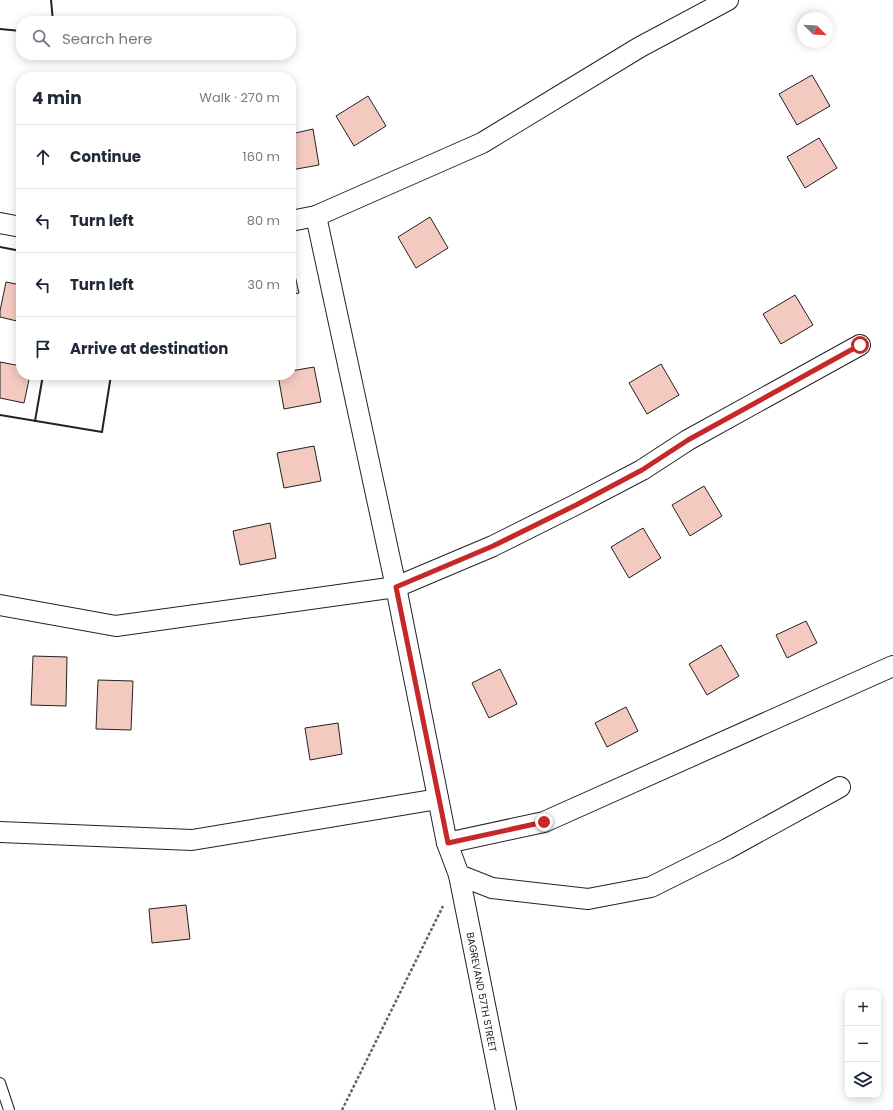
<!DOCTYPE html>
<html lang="en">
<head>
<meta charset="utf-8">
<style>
  :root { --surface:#fff; --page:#f6f6f7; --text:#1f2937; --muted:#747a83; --line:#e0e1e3 }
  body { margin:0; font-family:Poppins,sans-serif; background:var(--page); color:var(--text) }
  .controls { position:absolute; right:12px; bottom:12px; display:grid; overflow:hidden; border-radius:8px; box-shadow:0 2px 10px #0003 }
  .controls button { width:36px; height:36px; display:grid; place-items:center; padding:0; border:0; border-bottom:1px solid var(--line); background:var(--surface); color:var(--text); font:20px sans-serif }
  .compass { position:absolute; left:797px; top:12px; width:36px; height:36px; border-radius:50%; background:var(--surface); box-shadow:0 2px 10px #0003; rotate:114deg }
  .stop { position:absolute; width:12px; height:12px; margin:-9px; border:3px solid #c62828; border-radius:50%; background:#fff }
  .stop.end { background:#c62828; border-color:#fff; box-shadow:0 1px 4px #0008 }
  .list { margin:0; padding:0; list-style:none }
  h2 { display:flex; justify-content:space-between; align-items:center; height:52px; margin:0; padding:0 16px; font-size:17px }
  h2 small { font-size:13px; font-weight:400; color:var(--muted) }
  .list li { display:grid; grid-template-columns:26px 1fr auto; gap:12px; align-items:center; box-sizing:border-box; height:64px; padding:0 16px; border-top:1px solid var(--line) }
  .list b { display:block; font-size:15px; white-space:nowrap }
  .list em { font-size:13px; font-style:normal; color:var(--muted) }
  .icon { flex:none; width:22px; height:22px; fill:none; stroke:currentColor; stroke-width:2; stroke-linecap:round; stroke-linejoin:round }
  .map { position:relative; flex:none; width:893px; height:1110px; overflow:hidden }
  .search { position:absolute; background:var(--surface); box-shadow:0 2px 10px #0003; left:16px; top:16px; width:280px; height:44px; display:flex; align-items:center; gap:10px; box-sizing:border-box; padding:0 14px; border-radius:16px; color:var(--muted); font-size:15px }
  .panel { position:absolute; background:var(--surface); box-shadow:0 2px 10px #0003; left:16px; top:72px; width:280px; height:308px; border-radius:16px }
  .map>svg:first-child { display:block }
  .building { fill:#f3c9c0; stroke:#222 }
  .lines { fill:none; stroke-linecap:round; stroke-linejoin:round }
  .service-casing { stroke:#222; stroke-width:12 }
  .minor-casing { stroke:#222; stroke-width:22 }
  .path { stroke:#646464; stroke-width:2.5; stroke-dasharray:3 2; stroke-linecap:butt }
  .service { stroke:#fff; stroke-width:10 }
  .minor { stroke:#fff; stroke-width:20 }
  .wall { stroke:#222; stroke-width:2 }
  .route { stroke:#c62828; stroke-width:5 }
  .labels { text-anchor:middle; stroke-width:3; stroke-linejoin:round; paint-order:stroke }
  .street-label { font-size:10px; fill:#222; stroke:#fff }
</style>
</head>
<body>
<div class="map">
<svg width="893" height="1110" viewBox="0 0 893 1110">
  <rect width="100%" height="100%" fill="#fff"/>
  <g class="building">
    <polygon points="812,75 830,106 797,125 779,94"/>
    <polygon points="368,96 386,126 354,146 336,116"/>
    <polygon points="313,129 319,165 291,170 291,134"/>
    <polygon points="819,138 837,168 805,188 787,157"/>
    <polygon points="430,217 448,248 416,268 398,237"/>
    <polygon points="291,258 299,293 291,295"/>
    <polygon points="6,282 21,285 21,322 0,317 0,311"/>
    <polygon points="795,295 813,325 781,344 763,314"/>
    <polygon points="0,362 21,366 21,375 30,375 24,403 0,398"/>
    <polygon points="661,364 679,395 647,414 629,383"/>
    <polygon points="314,367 321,402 284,409 278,375 291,375 291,371"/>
    <polygon points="314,446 321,481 284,488 277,453"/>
    <polygon points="704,486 722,516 690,536 672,505"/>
    <polygon points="270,523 276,558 240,565 233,531"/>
    <polygon points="643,528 661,558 629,578 611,547"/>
    <polygon points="806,621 817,643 787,658 776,635"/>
    <polygon points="721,645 739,676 707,695 689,664"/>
    <polygon points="33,656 67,657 66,706 31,705"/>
    <polygon points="500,669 517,704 489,718 472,683"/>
    <polygon points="98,680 133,681 131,730 96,729"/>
    <polygon points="626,707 638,731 607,747 595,723"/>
    <polygon points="338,723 342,754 310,760 305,728"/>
    <polygon points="186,905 190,939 152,943 149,909"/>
  </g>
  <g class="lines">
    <g class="service-casing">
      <polyline id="service" points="0,1083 9,1110"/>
    </g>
    <g class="minor-casing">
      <g id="minor">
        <polyline points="316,216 396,587 493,546 575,505 642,470 688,440 860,345"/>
        <polyline points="291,221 316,216 482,143 640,47 728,0"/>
        <polyline points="0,223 21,227"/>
        <polyline points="0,605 116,626 396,587 447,843 459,875 492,888 588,899 651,887 727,849 840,787"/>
        <polyline points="0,832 192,840 438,799"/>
        <polyline points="447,843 544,822 893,666"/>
        <polyline points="459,875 506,1110"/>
      </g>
    </g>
    <polyline class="path" points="342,1110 443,906"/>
    <use href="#service" class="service"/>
    <use href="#minor" class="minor"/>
    <g class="wall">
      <polyline points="51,0 53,21"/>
      <polyline points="0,29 21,31"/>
      <polyline points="0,247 21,251"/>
      <polyline points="0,415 102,432 111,375"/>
      <polyline points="35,421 43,375"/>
    </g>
  </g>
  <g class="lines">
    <polyline class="route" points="544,822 448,843 396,587 493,546 576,505 642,470 688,440 860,345"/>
  </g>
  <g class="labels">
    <g class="street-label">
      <text transform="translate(482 992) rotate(79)" y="4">BAGREVAND 57TH STREET</text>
    </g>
  </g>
</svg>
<div class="controls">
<button>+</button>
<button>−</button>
<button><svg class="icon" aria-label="layers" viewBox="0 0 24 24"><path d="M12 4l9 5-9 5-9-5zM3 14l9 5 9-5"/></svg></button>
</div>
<svg class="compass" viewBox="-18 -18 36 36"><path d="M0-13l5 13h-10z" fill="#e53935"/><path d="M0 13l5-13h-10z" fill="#747a83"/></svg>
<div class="stop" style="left:860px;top:345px"></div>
<div class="stop end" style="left:544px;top:822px"></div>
<div class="search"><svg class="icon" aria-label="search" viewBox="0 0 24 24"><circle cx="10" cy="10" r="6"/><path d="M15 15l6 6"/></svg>Search here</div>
<section class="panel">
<h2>4 min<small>Walk · 270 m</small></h2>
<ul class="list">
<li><svg class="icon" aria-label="ahead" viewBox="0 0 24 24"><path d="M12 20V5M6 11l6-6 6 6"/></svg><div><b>Continue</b></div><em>160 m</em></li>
<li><svg class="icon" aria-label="left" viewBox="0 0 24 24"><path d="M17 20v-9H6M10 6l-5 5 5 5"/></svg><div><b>Turn left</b></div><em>80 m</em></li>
<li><svg class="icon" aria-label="left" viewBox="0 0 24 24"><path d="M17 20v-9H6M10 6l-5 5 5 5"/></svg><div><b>Turn left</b></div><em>30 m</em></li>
<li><svg class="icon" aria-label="arrive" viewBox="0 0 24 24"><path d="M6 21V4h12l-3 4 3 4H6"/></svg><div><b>Arrive at destination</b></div></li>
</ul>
</section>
</div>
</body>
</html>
